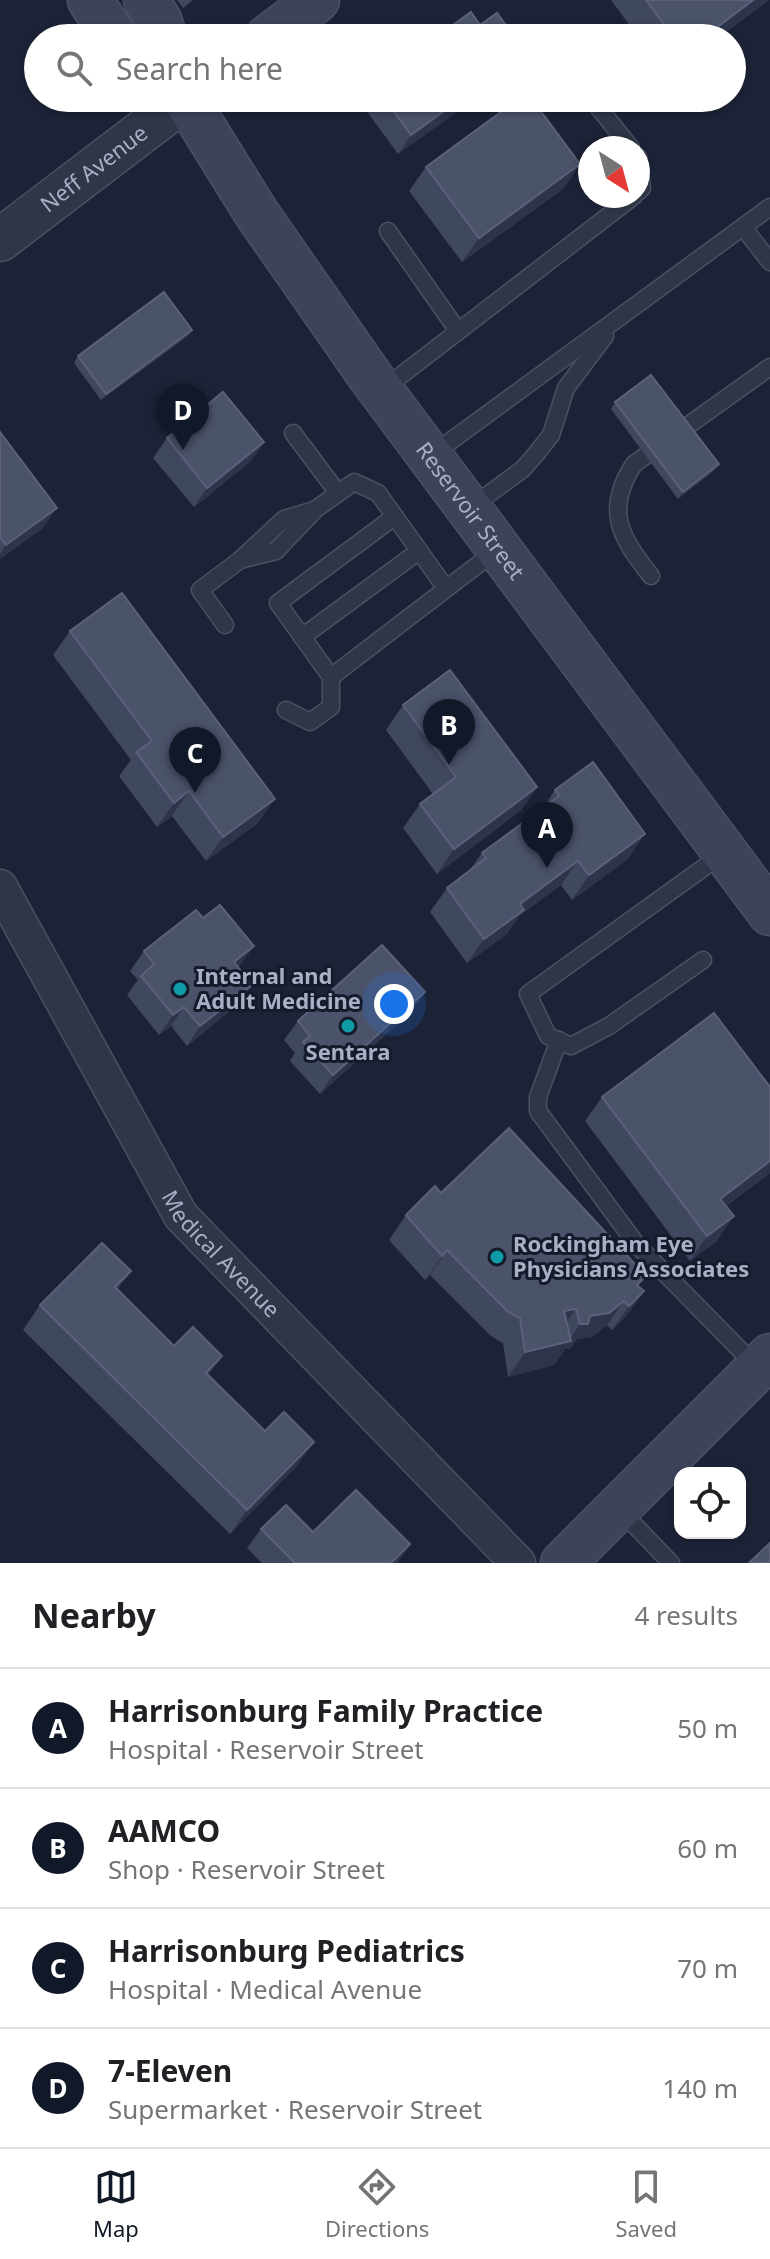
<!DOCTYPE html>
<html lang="en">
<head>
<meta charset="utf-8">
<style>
  :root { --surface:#fff; --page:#f6f6f6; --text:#202124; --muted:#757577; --line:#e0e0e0; --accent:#111827 }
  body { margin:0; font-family:"Noto Sans",sans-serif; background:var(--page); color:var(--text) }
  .controls { position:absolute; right:24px; bottom:24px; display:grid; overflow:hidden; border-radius:16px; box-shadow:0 2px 6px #0004 }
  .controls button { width:72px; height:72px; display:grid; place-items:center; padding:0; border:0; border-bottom:2px solid var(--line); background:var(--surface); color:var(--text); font:40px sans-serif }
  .compass { position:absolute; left:578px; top:136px; width:72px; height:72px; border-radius:50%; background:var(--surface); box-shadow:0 2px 6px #0004; rotate:144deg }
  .you { position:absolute; left:394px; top:1004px; width:28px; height:28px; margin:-20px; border:6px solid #fff; border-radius:50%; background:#1a73e8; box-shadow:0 0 0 12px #1a73e833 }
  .badge { display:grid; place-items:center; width:52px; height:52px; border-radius:50%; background:var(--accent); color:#fff; font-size:26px; font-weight:700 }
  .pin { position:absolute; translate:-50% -66px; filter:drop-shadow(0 2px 4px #0008) }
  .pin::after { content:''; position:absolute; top:42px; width:28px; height:24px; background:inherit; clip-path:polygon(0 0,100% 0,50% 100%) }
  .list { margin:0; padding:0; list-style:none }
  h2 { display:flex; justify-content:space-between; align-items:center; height:104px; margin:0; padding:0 32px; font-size:34px }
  h2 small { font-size:26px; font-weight:400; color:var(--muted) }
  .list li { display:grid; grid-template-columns:52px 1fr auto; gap:24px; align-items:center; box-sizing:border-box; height:120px; padding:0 32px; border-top:2px solid var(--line) }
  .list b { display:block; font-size:30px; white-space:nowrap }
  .list p { margin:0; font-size:26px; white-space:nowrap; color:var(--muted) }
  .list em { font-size:26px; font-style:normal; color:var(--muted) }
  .icon { flex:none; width:44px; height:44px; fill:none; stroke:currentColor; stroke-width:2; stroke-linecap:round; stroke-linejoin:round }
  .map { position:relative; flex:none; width:770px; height:1563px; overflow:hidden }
  .search { position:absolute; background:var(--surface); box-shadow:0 2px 6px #0004; left:24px; right:24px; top:24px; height:88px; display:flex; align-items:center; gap:20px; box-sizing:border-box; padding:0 28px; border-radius:44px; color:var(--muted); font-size:30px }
  .sheet { height:584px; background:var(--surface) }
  nav { display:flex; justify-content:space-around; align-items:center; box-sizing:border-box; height:112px; border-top:2px solid var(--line); background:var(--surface); font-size:22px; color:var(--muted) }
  nav a { display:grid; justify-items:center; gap:4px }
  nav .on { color:var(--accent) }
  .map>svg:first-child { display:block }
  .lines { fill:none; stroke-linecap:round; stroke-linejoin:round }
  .service-casing { stroke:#4b5062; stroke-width:19 }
  .minor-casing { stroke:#4b5062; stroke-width:37 }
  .tertiary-casing { stroke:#4b5062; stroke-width:45 }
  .secondary-casing { stroke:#4b5062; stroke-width:47 }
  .service { stroke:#303647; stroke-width:16 }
  .minor { stroke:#303647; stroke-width:34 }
  .tertiary { stroke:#303647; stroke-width:42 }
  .secondary { stroke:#3e435b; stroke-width:44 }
  .wall { fill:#404860 }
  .shaded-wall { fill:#2d344b }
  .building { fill:#4b536b; stroke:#5a6179; stroke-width:2 }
  .culture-dot { fill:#0f9aa8; stroke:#161b2b; stroke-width:3 }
  .labels { text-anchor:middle; stroke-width:6; stroke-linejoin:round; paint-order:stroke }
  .street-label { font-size:22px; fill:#aaafc5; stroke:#161b2b }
  .poi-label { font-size:22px; font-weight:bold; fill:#aaafc5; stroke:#161b2b; text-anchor:start }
</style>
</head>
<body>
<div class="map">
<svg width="770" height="1563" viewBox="0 0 770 1563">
  <rect width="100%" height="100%" fill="#1d2337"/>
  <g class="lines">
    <g class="service-casing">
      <g id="service">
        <polyline points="591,98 631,148"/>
        <polyline points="638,157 642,188 638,192"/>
        <polyline points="743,227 770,262"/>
        <polyline points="388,231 458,331"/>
        <polyline points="382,390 634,196"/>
        <polyline points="293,433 338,493"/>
        <polyline points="433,454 770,207"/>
        <polyline points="470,508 523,469 536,454 551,435 566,388 605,336"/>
        <polyline points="240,560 276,551 316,509 354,482 378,493 445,587"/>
        <path d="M651,576C620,537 604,510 634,464L770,367"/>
        <polyline points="225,625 200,590 240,560 284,519 314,510"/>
        <polyline points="302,637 419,551"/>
        <polyline points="331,677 497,550"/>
        <polyline points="286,710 310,722 331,707 331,677 278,603 394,517"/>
        <polyline points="703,960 609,1026 571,1046 548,1036 528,994 724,853"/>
        <polyline points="559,1040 538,1097 538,1111 637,1245 756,1366"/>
        <polyline points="619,1509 671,1563"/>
      </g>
    </g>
    <g class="minor-casing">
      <g id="minor">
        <path id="s1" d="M0,887L181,1216L518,1563"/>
      </g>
    </g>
    <g class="tertiary-casing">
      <g id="tertiary">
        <path id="s2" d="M0,240L185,99"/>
      </g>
    </g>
    <g class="secondary-casing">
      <g id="secondary">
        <polyline points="90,0 115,38"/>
        <polyline points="146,0 159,20 165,38"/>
        <polyline points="267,38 317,0"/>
        <path id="s3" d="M185,98L257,214L370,376L770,913"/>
        <polyline points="563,1563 770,1356"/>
      </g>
    </g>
    <use href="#service" class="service"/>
    <use href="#minor" class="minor"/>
    <use href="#tertiary" class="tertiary"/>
    <use href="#secondary" class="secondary"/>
  </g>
  <g class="wall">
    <polygon points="177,0 193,0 183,8"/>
    <polygon points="611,0 769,0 718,38 639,38"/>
    <polygon points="362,98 476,98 398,154 360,102"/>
    <polygon points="580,164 563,189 462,262 409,191 426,167"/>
    <polygon points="192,330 187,337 101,400 74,363 78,356"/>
    <polygon points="615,402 714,471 678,499 611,409"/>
    <polygon points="0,432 43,528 0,559"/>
    <polygon points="167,438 264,442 250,462 194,507 153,458"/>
    <polygon points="70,631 258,823 206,861 172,816 157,827 119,776 131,760 53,655"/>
    <polygon points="403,705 537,787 520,811 437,874 403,828 420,804 433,794 386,730"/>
    <polygon points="555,790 628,859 572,900 561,885 519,916 507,934 467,963 430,912 447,888 469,871 482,853 543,808"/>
    <polygon points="203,918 254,946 238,967 238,1004 187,1046 171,1026 159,1035 127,995 138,980 130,971 144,951"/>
    <polygon points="425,992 411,1012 320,1094 290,1061 295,1053 284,1040 298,1021"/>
    <polygon points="602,1097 770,1173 726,1206 717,1241 690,1261 585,1121"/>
    <polygon points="441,1193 639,1287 644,1291 627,1315 612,1330 607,1325 592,1337 577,1339 571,1348 565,1349 554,1365 508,1377 503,1343 491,1336 430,1275 425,1280 389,1240 406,1215"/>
    <polygon points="117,1290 174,1346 209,1375 297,1466 230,1534 23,1330 40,1305"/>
    <polygon points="261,1529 313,1532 410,1544 397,1563 262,1563 247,1548"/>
  </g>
  <g class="shaded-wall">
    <polygon points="753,0 769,0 718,38 703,38"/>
    <polygon points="462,98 476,98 398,154 411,135"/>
    <polygon points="580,164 563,189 462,262 479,238"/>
    <polygon points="192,330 187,337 101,400 106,394"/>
    <polygon points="264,442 250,462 194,507 207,488"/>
    <polygon points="719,464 714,471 678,499 683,492"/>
    <polygon points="57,508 43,528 0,559 0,554 6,545"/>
    <polygon points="537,787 520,811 437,874 454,849"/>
    <polygon points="189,791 172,816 157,827 174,803"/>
    <polygon points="275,799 258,823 206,861 223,837"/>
    <polygon points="645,834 628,859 572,900 589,875"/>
    <polygon points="578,861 561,885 519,916 507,934 467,963 484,939 520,904"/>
    <polygon points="254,946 240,965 220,981 234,962"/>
    <polygon points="252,985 238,1004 187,1046 200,1026"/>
    <polygon points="425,992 411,1012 320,1094 333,1075"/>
    <polygon points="184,1007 171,1026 159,1035 173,1015"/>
    <polygon points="770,1161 770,1173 703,1223 720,1199"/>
    <polygon points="734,1216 717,1241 690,1261 707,1236"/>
    <polygon points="447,1250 430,1275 425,1280 442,1256"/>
    <polygon points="131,1271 114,1295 115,1287"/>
    <polygon points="644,1291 627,1315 612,1330 629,1306"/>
    <polygon points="624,1301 607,1325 592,1337 577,1339 571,1348 565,1349 554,1365 508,1377 525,1352 568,1342 580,1324 590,1316"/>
    <polygon points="576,1309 559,1333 564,1311"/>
    <polygon points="222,1356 205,1380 206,1373"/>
    <polygon points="314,1442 297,1466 230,1534 247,1510"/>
    <polygon points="410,1544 397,1563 391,1563"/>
  </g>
  <g class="building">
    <polygon points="646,0 753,0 703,38 674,38"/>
    <polygon points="471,12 480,25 497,13 515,38 435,38"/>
    <polygon points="384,98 462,98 411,135"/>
    <polygon points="520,98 531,98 580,164 479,238 426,167"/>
    <polygon points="164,292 192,330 106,394 78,356"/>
    <polygon points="651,375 719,464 683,492 615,402"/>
    <polygon points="223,392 264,442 207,488 167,438"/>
    <polygon points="0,432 57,508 6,545 0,538"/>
    <polygon points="122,593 275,799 223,837 189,791 174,803 136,752 152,741 70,631"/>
    <polygon points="450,670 537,787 454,849 420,804 456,777 403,705"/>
    <polygon points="593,762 645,834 589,875 578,861 520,904 524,910 484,939 447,888 486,858 482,853 559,796 555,790"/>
    <polygon points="220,905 254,946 234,962 252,985 200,1026 184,1007 173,1015 141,976 154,964 144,951 196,910 203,918"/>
    <polygon points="382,945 425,992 333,1075 303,1042 310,1036 298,1021"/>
    <polygon points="714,1013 770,1087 770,1161 720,1199 734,1216 707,1236 602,1097"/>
    <polygon points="509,1128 646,1276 637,1285 644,1291 629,1306 624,1301 609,1313 590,1316 588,1324 580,1324 576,1309 564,1311 571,1341 525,1352 520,1318 508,1312 447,1250 442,1256 406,1215 435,1186 441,1193"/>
    <polygon points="102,1243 131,1271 115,1287 174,1346 193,1327 222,1356 206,1373 265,1431 284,1412 314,1442 247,1510 40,1305"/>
    <polygon points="356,1490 410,1544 391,1563 295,1563 261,1529 286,1505 313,1532"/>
    <polygon points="770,1543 770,1563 749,1563"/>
  </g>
  <g class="culture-dot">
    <circle cx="180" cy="989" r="8"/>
    <circle cx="348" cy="1026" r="8"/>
    <circle cx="497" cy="1257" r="8"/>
  </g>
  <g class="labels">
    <g class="street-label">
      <text dy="8" stroke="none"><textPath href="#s2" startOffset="118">Neff Avenue</textPath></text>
      <text dy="8" stroke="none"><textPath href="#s3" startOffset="502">Reservoir Street</textPath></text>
      <text dy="8" stroke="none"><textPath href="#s1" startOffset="430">Medical Avenue</textPath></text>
    </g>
    <g class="poi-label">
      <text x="196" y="984">Internal and<tspan x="196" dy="25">Adult Medicine</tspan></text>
      <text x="348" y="1060" text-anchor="middle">Sentara</text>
      <text x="513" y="1252">Rockingham Eye<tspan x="513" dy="25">Physicians Associates</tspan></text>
    </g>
  </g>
</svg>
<div class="controls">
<button><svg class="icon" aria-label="locate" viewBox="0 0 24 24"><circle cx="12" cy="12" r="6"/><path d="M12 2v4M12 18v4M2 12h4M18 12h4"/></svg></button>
</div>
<svg class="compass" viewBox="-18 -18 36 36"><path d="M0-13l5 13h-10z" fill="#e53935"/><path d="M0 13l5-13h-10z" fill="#757577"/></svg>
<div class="you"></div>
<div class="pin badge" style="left:547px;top:868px">A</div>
<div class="pin badge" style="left:449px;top:765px">B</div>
<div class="pin badge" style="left:195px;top:793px">C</div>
<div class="pin badge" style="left:183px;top:450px">D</div>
<div class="search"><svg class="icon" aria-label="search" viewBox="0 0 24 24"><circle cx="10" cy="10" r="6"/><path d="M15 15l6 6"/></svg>Search here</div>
</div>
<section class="sheet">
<h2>Nearby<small>4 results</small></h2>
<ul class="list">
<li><span class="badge">A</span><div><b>Harrisonburg Family Practice</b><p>Hospital · Reservoir Street</p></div><em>50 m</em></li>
<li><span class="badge">B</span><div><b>AAMCO</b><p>Shop · Reservoir Street</p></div><em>60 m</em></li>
<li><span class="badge">C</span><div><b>Harrisonburg Pediatrics</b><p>Hospital · Medical Avenue</p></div><em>70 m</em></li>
<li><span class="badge">D</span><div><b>7-Eleven</b><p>Supermarket · Reservoir Street</p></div><em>140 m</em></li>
</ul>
</section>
<nav>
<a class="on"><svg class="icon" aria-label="map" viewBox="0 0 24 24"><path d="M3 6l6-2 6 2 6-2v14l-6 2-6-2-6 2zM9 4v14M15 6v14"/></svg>Map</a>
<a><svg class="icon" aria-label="directions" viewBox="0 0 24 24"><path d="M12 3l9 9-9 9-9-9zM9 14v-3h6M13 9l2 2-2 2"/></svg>Directions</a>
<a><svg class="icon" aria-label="saved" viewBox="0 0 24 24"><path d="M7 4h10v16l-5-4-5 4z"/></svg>Saved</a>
</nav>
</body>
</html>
